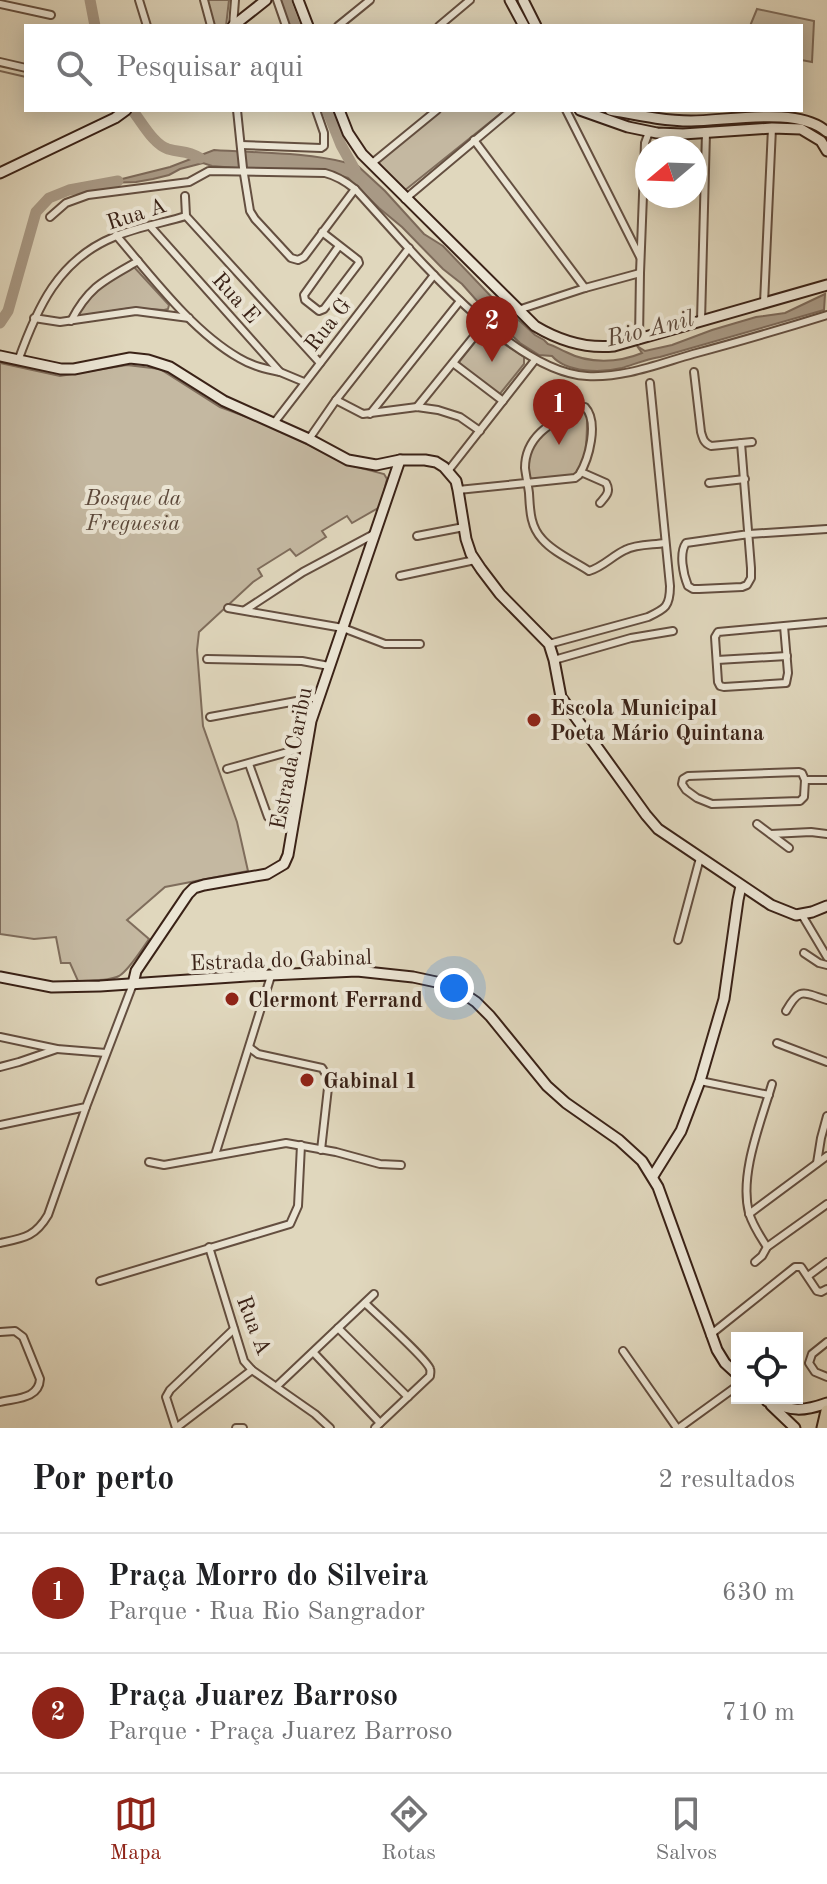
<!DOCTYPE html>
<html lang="pt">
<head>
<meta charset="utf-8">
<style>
  :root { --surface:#fff; --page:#f6f6f6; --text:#202124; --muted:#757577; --line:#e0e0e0; --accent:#8f2418 }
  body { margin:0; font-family:"Old Standard TT",serif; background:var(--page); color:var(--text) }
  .controls { position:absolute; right:24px; bottom:24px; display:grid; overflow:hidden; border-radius:0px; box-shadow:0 4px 20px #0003 }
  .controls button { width:72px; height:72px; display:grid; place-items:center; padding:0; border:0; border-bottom:2px solid var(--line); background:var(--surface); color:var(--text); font:40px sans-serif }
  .compass { position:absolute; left:635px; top:136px; width:72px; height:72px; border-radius:50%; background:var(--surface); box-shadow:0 4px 20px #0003; rotate:251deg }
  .you { position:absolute; left:454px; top:988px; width:28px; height:28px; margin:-20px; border:6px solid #fff; border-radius:50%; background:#1a73e8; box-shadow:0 0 0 12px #1a73e833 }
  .badge { display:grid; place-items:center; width:52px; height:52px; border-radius:50%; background:var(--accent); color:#fff; font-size:26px; font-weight:700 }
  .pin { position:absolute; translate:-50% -66px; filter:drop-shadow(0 2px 4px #0008) }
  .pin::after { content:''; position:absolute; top:42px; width:28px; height:24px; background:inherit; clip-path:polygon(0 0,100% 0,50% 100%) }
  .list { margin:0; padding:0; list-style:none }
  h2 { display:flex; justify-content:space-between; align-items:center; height:104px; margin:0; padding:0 32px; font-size:34px }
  h2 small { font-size:26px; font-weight:400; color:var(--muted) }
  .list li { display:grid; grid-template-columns:52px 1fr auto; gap:24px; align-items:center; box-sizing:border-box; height:120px; padding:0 32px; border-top:2px solid var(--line) }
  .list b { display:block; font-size:30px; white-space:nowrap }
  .list p { margin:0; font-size:26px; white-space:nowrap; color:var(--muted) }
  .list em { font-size:26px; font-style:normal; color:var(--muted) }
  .icon { flex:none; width:44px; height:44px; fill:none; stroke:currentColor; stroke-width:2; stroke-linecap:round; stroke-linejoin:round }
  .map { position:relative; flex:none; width:827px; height:1428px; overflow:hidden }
  .search { position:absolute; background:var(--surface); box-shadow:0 4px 20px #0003; left:24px; right:24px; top:24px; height:88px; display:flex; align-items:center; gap:20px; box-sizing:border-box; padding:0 28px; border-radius:0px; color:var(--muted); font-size:30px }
  .sheet { height:344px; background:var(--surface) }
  nav { display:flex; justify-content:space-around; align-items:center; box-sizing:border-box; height:112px; border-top:2px solid var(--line); background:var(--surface); font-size:22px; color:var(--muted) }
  nav a { display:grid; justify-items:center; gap:4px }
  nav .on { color:var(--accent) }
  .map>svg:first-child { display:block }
  .green { fill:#c4b8a1; stroke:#7f6d5c; stroke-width:2 }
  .water { fill:#a89985; stroke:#7c6959; stroke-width:2 }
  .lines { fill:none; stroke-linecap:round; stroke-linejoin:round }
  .stream { stroke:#7c6959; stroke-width:2 }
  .river { stroke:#a89985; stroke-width:11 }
  .street-casing { stroke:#644f40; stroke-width:10 }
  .secondary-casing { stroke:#3a2217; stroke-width:13 }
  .highway-casing { stroke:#3a2217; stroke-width:15 }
  .street { stroke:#ebe5d4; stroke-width:6 }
  .secondary { stroke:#ebe5d4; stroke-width:9 }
  .highway { stroke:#e0d7bd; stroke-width:11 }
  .poi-dot { fill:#8f2418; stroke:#ebe5d4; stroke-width:3 }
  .labels { text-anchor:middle; stroke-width:8; stroke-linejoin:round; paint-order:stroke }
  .street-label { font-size:22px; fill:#3a2217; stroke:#ebe5d4 }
  .park-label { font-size:22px; font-style:italic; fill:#5c483a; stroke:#ebe5d4 }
  .poi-label { font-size:22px; font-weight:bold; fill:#3a2217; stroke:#ebe5d4; text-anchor:start }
  .water-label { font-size:24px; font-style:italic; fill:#5b4638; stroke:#ebe5d4 }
</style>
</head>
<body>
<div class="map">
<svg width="827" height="1428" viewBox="0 0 827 1428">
  <rect width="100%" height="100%" fill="#e0d7bd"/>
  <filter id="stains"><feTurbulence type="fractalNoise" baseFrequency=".0025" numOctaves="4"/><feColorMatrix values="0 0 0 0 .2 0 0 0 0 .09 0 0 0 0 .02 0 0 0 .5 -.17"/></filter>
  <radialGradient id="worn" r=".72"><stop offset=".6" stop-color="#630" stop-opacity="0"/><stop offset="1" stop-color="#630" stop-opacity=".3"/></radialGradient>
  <g class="green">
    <polygon points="206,0 229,0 226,26 213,26"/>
    <polygon points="757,9 814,21 812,62 801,60 801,26 750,26"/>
    <polygon points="441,110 505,110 404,191 378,165 380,160"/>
    <path d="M134,267L169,305L168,309L164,310L131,308L79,316L77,312C94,289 108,279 134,267Z"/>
    <polygon points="484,331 524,357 524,364 499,395 459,363 460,361"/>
    <path d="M0,363L60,376L127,365L160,369L220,407L274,427L346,464L384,474L387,479L380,507L352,523L347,516L322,531L326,537L296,556L290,549L258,569L262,576L253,582L199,632L197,650L203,726L237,822L248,871L165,887L127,920L149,939C142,949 129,970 119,976C108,982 89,980 78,981L70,963H61L56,937L34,939L0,934Z"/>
    <path d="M582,410L587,415C587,428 588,464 577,473C571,478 539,479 531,479L527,472L530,448L545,430Z"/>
  </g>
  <path class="water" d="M214,150C258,153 305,152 348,163L349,160L358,166L385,191L424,234L443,246L503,309L521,322L535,335L544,340L548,344C555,346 559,349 566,352C589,364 618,363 642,353L637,346L645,351L672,345L712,330L756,317L785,313L825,294L824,310L660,357C647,359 635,364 622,368C601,373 567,373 552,356L539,355L520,343L507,331L495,315L478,302L462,284L443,269L402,227L379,208L348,178L325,171L236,168L212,166L203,163L180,169L169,175L153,179L136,182L106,183L170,167Z"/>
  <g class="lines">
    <polyline class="stream" points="0,71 26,77"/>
    <g class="river">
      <polyline points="90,0 95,26"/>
      <polyline points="285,0 295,26"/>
      <path d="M132,110C142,122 153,144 168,149C182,153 186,150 200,158"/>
      <polyline points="327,110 341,145 355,170"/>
      <polyline points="0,323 8,311 36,212 49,198 69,190 118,181"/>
    </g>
    <g class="street-casing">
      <g id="street">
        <polyline points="139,0 147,26"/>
        <polyline points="204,0 211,26"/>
        <polyline points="277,0 286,26"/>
        <polyline points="0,4 51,15"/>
        <polyline points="233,26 235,0"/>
        <polyline points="338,26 370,0"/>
        <polyline points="439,26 470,0"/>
        <polyline points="0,62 26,68"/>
        <polyline points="237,110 243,168 250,211 255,219 291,258 298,260 304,257 355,189"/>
        <polyline points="566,110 640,257"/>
        <polyline points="474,140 585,288"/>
        <polyline points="241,145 321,148 324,146 324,133 316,110"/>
        <polyline points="371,164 437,110"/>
        <polyline points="185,196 186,216 320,363"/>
        <polyline points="405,199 511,110"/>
        <path d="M50,217L66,203L88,195L189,182L209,171L325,173C337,176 345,181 355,189C406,244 509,372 587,376C624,378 658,364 693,354C738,342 782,329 827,315"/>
        <polyline points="150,226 280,372 304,382"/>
        <polyline points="322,232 358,260 359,263 324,309 319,311 305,300 304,295 339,246"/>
        <path d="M116,235C152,277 192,331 239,358C252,366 266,369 280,372"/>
        <polyline points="764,303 772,128"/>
        <polyline points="518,310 585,288 640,273"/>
        <polyline points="34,318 60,322 136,311 189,318"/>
        <path d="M71,321C89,286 105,280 138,261"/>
        <polyline points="701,321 706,132"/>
        <polyline points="639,339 640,273 645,143 649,132"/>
        <path d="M18,361C37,308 58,260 114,237C137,227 163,223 186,216"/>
        <polyline points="453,363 503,401"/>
        <path d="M694,372L701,432C703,439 704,443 711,446L752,442"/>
        <polyline points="336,400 363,414 417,407 438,410 460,417 480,431"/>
        <polyline points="417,407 485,323"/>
        <polyline points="370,414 460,301"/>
        <polyline points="274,423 409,248"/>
        <polyline points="309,439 336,400 434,275"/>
        <path d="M741,443L751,568V578L747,585L742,587L699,589H693L688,586C683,574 679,553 686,543L749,534L827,529"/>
        <polyline points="448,471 535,360"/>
        <path d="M581,472L606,483C611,492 606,496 600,503"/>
        <polyline points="709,483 745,479"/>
        <path d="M458,490L575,478L579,475C589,459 599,422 585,407H580C555,421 525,434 525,468C526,476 528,485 529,493C530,510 530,526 542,539C554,553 574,561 589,571C603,567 612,556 625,550C636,544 652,545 665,543"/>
        <polyline points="417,536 464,527"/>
        <polyline points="400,576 475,560"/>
        <polyline points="228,608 343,628 385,644 420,644"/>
        <polyline points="245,610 303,572 376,533"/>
        <polyline points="784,626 788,673 786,683 724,687 720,686 718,682 715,637 718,632 827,622"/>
        <path d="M549,644L648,617C665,609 670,607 670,586L650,383"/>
        <polyline points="207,659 302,661 329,666"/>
        <polyline points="554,660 631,638 673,631"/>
        <polyline points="717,660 787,656"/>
        <polyline points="210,717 318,697"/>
        <polyline points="249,764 268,817 275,821 294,826"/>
        <polyline points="227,769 306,747"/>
        <polygon points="799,772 802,773 805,780 804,797 800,801 712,804 697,798 686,790 682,784 683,779 688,776"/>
        <polyline points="805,780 827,780"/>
        <polyline points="757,824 789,848"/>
        <polyline points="771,834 811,832 827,834"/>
        <polyline points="802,915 827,957"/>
        <polyline points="678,940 700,858"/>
        <polyline points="804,953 819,963 827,965"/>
        <path d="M786,1011C800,986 803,993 827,1000"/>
        <polyline points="0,1037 57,1049 106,1053"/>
        <polyline points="777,1043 827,1062"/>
        <polyline points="250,1048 258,1054 322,1068 329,1079 321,1150"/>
        <polyline points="0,1067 19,1062 57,1049"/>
        <polyline points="700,1081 769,1095"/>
        <polyline points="0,1125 86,1107 133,984"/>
        <polyline points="215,1155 271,976"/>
        <polyline points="149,1162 164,1165 286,1143 336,1152 380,1164 401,1165"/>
        <polyline points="817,1163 821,1138 827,1116"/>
        <polyline points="749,1214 827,1156"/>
        <path d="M0,1243C24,1238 35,1237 48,1215L86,1107"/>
        <polyline points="209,1247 244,1361 252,1370 315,1414 330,1428"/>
        <path d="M767,1247C760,1236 753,1226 749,1213C739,1174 761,1122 772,1084"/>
        <polyline points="755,1262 762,1256 767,1247 827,1204"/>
        <polyline points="808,1276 827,1262"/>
        <polyline points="100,1281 290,1224 298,1206 301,1145"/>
        <path d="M365,1303C376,1314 427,1359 430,1369C431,1371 430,1374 430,1376L375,1428"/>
        <polyline points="338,1328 408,1397"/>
        <path d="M0,1332L15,1331L23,1337L40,1379C39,1399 16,1398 0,1402"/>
        <polyline points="710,1335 795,1267 801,1267 817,1291 821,1292 827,1289"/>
        <polyline points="827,1342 812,1354 809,1363 815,1372 827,1377"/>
        <polyline points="623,1351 677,1428"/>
        <polyline points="314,1353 380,1423"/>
        <polyline points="277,1386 374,1294"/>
        <polyline points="176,1428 166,1397 170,1390 234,1329"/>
        <polyline points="176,1428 252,1370"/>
        <polyline points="236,1428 243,1428"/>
        <polyline points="679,1428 737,1386"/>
      </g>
    </g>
    <g class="secondary-casing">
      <g id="secondary">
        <polyline points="298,0 308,26"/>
        <polyline points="510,0 524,26"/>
        <polyline points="523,0 536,26"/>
        <polyline points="233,26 266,0"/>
        <path d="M339,110L348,133L362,154L535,326C560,341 585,349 614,346L827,285"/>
        <polyline points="580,110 628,127 657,133 683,134 772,128 801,129 821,141 827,151"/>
        <path d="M610,110C637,115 664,121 691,121C728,121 798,106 827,132"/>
        <polyline points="0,173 115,118 126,110"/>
        <polyline points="0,356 61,369 74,369 130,358 148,360 170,367 224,401 309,439 348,460 376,465 400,460 425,460 436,462 444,467 456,481 458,490 466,539 471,554 481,569 500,594 549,644 554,660 561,697 646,815 658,829 771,905 796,915 812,912 827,906"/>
        <polyline points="0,977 52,987 100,986 247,976 357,971 413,977 441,983 457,989 476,1002 490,1016 547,1086 566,1103 619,1140 642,1161 658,1187 717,1350 725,1363 737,1374"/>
        <polyline points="133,984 136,971 188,894 194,888 204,885 267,874 284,864 288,855 311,721 400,460"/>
        <polyline points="653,1176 681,1131 700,1081 724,999 738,900 741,886"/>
        <path d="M767,1401C792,1411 802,1412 827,1403"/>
        <polyline points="771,1405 795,1428"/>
      </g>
    </g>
    <g class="highway-casing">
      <polyline id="highway" points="823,1428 827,1411"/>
    </g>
    <use href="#street" class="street"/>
    <use href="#secondary" class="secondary"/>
    <use href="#highway" class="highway"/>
  </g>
  <g class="poi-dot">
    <circle cx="534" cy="720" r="8"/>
    <circle cx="232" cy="999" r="8"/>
    <circle cx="307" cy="1080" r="8"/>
  </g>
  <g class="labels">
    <g class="street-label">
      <text transform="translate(136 213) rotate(-18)" y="8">Rua A</text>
      <text transform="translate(237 297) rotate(48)" y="8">Rua E</text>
      <text transform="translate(327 324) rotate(-52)" y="8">Rua G</text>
      <text transform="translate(290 758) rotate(-79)" y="8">Estrada Caribu</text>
      <text transform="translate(281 959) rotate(-2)" y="8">Estrada do Gabinal</text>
      <text transform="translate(255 1325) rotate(69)" y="8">Rua A</text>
    </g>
    <g class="park-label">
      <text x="133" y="505">Bosque da<tspan x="133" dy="25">Freguesia</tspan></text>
    </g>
    <g class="poi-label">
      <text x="550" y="715">Escola Municipal<tspan x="550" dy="25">Poeta Mário Quintana</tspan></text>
      <text x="248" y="1007">Clermont Ferrand</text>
      <text x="323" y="1088">Gabinal 1</text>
    </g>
    <g class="water-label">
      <text transform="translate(650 328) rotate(-14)" y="8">Rio Anil</text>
    </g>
  </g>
  <rect width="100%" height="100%" filter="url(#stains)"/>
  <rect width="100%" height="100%" fill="url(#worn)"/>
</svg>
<div class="controls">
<button><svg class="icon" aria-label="locate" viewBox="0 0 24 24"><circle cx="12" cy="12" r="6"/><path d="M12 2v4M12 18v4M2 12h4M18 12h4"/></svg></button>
</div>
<svg class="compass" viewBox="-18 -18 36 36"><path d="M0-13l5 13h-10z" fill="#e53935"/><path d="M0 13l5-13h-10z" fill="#757577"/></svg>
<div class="you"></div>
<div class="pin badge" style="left:559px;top:445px">1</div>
<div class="pin badge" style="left:492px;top:362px">2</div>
<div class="search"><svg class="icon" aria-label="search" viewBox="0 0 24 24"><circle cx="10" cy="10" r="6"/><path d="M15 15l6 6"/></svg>Pesquisar aqui</div>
</div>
<section class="sheet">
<h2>Por perto<small>2 resultados</small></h2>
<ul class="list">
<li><span class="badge">1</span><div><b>Praça Morro do Silveira</b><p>Parque · Rua Rio Sangrador</p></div><em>630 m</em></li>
<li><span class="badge">2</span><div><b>Praça Juarez Barroso</b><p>Parque · Praça Juarez Barroso</p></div><em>710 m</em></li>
</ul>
</section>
<nav>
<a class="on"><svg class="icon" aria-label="map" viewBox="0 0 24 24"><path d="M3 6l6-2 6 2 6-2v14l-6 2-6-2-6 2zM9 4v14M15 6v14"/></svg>Mapa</a>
<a><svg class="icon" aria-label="directions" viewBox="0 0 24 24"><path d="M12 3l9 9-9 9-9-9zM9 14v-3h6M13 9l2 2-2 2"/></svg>Rotas</a>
<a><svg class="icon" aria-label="saved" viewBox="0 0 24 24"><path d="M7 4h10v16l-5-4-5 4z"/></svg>Salvos</a>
</nav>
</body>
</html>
